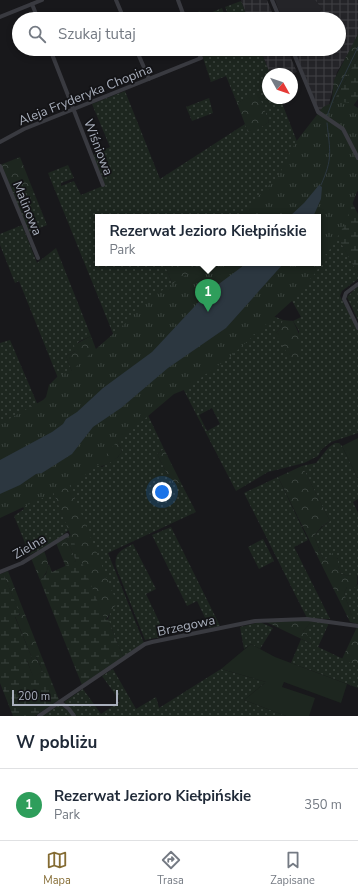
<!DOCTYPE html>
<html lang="pl">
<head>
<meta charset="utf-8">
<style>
  :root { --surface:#fff; --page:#f2f2f3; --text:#1f2937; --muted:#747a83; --line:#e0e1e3; --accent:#846b32 }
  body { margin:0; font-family:"Nunito Sans",sans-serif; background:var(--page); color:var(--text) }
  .compass { position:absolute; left:262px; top:68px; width:36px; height:36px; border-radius:50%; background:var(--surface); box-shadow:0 2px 6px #0003; rotate:130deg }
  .scale { position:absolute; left:12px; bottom:10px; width:106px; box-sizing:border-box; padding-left:4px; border:2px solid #a9afbc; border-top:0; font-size:11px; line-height:14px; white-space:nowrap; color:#a9afbc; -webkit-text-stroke:3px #131316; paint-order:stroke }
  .you { position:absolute; left:162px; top:492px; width:14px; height:14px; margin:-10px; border:3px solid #fff; border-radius:50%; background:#1a73e8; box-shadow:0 0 0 6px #1a73e833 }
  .badge { display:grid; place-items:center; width:26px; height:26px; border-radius:50%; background:var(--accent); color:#fff; font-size:13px; font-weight:700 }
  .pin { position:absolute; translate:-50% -33px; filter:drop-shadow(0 1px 2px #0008) }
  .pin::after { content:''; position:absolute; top:21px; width:14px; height:12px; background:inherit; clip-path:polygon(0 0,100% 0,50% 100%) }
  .popup { position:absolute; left:95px; top:214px; width:226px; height:52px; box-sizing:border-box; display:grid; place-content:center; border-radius:0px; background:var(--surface); filter:drop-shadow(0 1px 3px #0005); font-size:13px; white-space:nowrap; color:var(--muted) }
  .popup b { font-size:15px; color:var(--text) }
  .popup::after { content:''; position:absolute; left:50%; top:100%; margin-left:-8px; border:8px solid transparent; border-top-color:var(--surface) }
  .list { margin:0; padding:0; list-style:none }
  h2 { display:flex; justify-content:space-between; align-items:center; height:52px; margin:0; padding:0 16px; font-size:17px }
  h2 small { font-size:13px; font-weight:400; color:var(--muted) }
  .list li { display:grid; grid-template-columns:26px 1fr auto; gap:12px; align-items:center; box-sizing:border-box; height:72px; padding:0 16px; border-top:1px solid var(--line) }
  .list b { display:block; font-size:15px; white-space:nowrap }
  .list p { margin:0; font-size:13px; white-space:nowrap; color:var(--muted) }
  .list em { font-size:13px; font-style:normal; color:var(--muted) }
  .icon { flex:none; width:22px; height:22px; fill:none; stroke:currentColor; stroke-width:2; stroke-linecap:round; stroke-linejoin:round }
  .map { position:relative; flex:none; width:358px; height:716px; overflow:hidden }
  .search { position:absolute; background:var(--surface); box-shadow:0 2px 6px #0003; left:12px; right:12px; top:12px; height:44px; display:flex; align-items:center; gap:10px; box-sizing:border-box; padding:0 14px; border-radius:22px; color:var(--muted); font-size:15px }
  .sheet { height:124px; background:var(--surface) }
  nav { display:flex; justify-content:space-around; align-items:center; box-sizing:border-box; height:56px; border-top:1px solid var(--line); background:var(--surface); font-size:11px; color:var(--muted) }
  nav a { display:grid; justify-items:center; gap:2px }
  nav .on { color:var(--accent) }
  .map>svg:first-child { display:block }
  .built { fill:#242428 }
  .industrial { fill:url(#industrial-grid) }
  .grass { fill:url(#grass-dots); fill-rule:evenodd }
  .forest { fill:url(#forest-crowns) }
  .wetland { fill:url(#wetland-marsh) }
  .park { fill:url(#park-tufts) }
  .pitch { fill:#1d261f }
  .water { fill:#2c3740 }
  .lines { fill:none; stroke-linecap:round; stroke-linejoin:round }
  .stream { stroke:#2c3740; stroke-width:1 }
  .street { stroke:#393a40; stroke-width:4 }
  .labels { text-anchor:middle; stroke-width:3.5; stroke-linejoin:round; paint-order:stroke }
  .street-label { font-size:13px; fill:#a9afbc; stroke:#131316 }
</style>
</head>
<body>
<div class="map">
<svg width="358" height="716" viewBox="0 0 358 716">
  <defs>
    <pattern id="industrial-grid" width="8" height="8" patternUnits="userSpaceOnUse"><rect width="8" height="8" fill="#242428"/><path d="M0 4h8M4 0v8" fill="none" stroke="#414145"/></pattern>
    <pattern id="grass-dots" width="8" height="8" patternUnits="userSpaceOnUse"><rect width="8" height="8" fill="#1d261f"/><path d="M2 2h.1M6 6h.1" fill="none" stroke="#3b433e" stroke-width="1.8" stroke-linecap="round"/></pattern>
    <pattern id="forest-crowns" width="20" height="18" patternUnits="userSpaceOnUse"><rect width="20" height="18" fill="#1d261f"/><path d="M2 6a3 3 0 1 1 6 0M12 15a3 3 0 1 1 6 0" fill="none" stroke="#3b433e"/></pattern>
    <pattern id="wetland-marsh" width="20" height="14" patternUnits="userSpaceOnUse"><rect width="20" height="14" fill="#1d261f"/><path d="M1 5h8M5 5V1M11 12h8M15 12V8" fill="none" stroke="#3b433e"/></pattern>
    <pattern id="park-tufts" width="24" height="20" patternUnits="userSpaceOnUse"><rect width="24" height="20" fill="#1d261f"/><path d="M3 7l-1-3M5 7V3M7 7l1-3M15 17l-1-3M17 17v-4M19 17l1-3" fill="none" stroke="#3b433e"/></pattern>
  </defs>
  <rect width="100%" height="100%" fill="#18181b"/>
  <polygon class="built" points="275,0 315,0 322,9 315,19 282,19"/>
  <g class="industrial">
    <polygon points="241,0 267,0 275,19 248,19"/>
    <polygon points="315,0 358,0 358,34 354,44 337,72 326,116 319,111 294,49 339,49 339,19 315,19 322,9"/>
    <polygon points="260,49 287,49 297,72 292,74 270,74"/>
  </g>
  <g class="grass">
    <polygon points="241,1 248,19 230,19 225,7"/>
    <polygon points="222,8 226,19 187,19 186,17 200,11 203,16"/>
    <path d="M215,49H260L270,74H268V98H280L298,144L322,128L328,153L309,173L305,164L292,181L297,190L275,217H98V263H164L174,288L167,291L171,302L200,282L194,263H209L210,276L212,277L226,263H234L230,270L205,291L185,296L157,316L154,309L116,342L119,355C113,369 105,369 92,364L88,358L116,341L48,173L68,165L74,178L61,183V186L74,181L81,195L105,185L93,155L110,147L92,104L125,91L160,179L245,124L249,134L269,122L258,94L237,103L226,76L211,82L202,55Z"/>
    <polygon points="209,98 213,113 192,121 186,107"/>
    <polygon points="33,190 47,225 28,233 13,198"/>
    <path d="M331,224L358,274V279L342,291L340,296L358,330V433L331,442L321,450L318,456L304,463L268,472L236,491L176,375L318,263ZM291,299L301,317L293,321L299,331V347L276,333L281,327L283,320L266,313ZM212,408L220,424L207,431L199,415Z"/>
    <polygon points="22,225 37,263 56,248 91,336 78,342 75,351 66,356 82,398 0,457 0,343 10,340 42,415 66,398 19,281 15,283 0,245 0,234"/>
    <polygon points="358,286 358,320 347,297"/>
    <polygon points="146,411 164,449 157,454 173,485 180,481 196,512 108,553 144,643 123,657 108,619 113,606 62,466 81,455 102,467 118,457 122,451 109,421"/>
    <polygon points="335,443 339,443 342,446 358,479 358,499 353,502 358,513 358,577 356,574 349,576 341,574 338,566 338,558 323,559 314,536 323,526 330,521 302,466 316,463 329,447"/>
    <polygon points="46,474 69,530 55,541 30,555 14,516 24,509 16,489"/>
    <polygon points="278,477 308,540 294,547 330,619 307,618 244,493"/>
    <polygon points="171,527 220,626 210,628 197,601 187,606 152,535"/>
    <polygon points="263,539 274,561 259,569 248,547"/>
    <path d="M133,544L156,589L146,594L166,636L145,640L116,567C114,553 121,550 133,544Z"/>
    <polygon points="358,584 358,620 353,619 344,593 347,587 355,587"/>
    <polygon points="312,621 329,623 318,647 358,666 358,688 291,663 301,639 312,644 303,631"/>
    <polygon points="260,622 273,628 260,649 251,644 244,649 240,627"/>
    <polygon points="113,669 136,709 156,697 159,708 221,669 266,682 244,700 286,716 75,716 64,702 83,689 101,714 120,701 102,676"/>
    <polygon points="59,705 67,709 72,716 41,716"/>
  </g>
  <g class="forest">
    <polygon points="358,34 358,57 336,97 329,118 328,108 332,99 334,80"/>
    <polygon points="258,93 269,122 249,135 237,103"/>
    <polygon points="20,157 33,190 13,198 0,165"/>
    <polygon points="164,263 194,263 200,280 174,288"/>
    <polygon points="283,320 293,321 300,336 300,357 293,364 276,333 281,327"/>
    <polygon points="91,336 97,352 82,398 66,356 75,351 74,345"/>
    <path d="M109,421L122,451C119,458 106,467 98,466L96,465Z"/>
    <polygon points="164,449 180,481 173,485 157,454"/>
    <polygon points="62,466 117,603 105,621 46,474"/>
    <path d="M302,466L330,521L322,526L314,536L323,559H326L333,553L338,559V566L341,574L349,576L356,573C358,579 358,583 355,588L347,587L344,593L353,619L358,620V624L350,622L278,477Z"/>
    <polygon points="66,537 76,561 66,567 56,543"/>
    <path d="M44,551C49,564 51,569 40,580L31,558Z"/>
    <polygon points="8,571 41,655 36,657 43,672 33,677 27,660 32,658 15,616 20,615 3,573"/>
    <polygon points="264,621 312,621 303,631 313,641 312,644"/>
    <polygon points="357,627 358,627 358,666 342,659"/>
  </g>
  <g class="wetland">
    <polygon points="358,57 358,99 340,124 329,118 336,97"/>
    <polygon points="358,164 358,191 349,197 358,214 358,274 331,225 318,217 275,217"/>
    <polygon points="71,535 105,620 108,619 123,657 82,685 40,580 46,574 49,564 52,572 76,561 66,537"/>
    <polygon points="3,573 20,614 15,617 32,658 27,661 33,676 43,672 36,656 41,655 59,700 35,716 13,716 0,683 0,574"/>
  </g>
  <polygon class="park" points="336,101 350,103 358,108 358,189 344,226 316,272 293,300 230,357 184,390 174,394 115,444 99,463 77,482 0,518 0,424 43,400 46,397 49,385 58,376 71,371 130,319 141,304 189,273 199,263 318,263 318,217 238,217 279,175 295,143 323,107"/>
  <g class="pitch">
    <polygon points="358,438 358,479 342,446"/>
    <polygon points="251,644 275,657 347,684 341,703 284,682 282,687 315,698 309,716 286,716 244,700 266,682 221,669"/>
  </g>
  <g class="water">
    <polygon points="319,185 322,187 321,199 313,217 289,217 304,203"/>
    <polygon points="247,263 284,263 226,328 168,368 121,408 93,427 72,454 42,473 36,474 20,485 0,494 0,460 52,432 63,424 66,419 77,412 103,388 152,352 208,292"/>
  </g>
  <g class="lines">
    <g class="stream">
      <polyline points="327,116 334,97 358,47"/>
      <path d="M321,185C333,158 330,152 327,123"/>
    </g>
    <g class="street">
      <polyline points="116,0 124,19"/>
      <polyline points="178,0 185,19"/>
      <polyline points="272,0 280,19"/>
      <polyline points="32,4 38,19"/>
      <polyline points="0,17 42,0"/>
      <polyline points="50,49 103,185"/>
      <polyline points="136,49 149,79"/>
      <polyline points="292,49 318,112 343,129 358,158"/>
      <polyline points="0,142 24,129 201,58 197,49"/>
      <polyline points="0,166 38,258"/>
      <polyline points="358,284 346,293 344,299 358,328"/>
      <polyline points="0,572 22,563 67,535"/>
      <polyline points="60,702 69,709 74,716"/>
      <polyline points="39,716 145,644 152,642 255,621 307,619 358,626"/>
    </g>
  </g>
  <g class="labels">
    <g class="street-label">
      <text transform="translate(85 94) rotate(-22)" y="5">Aleja Fryderyka Chopina</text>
      <text transform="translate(99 147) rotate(69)" y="5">Wiśniowa</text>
      <text transform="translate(28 208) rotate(68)" y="5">Malinowa</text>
      <text transform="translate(29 546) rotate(-30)" y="5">Zielna</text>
      <text transform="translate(186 625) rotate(-12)" y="5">Brzegowa</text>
    </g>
  </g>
</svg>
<svg class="compass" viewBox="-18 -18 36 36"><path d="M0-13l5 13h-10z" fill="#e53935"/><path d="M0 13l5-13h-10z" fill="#747a83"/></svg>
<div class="scale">200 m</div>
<div class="you"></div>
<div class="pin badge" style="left:208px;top:312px;background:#2e9e5b">1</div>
<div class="popup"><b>Rezerwat Jezioro Kiełpińskie</b>Park</div>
<div class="search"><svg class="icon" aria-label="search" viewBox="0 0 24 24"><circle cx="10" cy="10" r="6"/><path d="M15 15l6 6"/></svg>Szukaj tutaj</div>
</div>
<section class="sheet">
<h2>W pobliżu<small></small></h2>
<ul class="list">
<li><span class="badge" style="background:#2e9e5b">1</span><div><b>Rezerwat Jezioro Kiełpińskie</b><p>Park</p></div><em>350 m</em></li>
</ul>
</section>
<nav>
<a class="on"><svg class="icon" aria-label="map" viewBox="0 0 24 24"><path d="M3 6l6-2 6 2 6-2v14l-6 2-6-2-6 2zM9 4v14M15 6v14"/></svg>Mapa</a>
<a><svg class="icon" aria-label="directions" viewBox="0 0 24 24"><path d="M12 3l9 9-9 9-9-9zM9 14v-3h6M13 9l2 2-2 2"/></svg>Trasa</a>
<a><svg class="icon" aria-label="saved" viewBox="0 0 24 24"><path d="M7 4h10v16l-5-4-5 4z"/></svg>Zapisane</a>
</nav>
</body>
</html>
